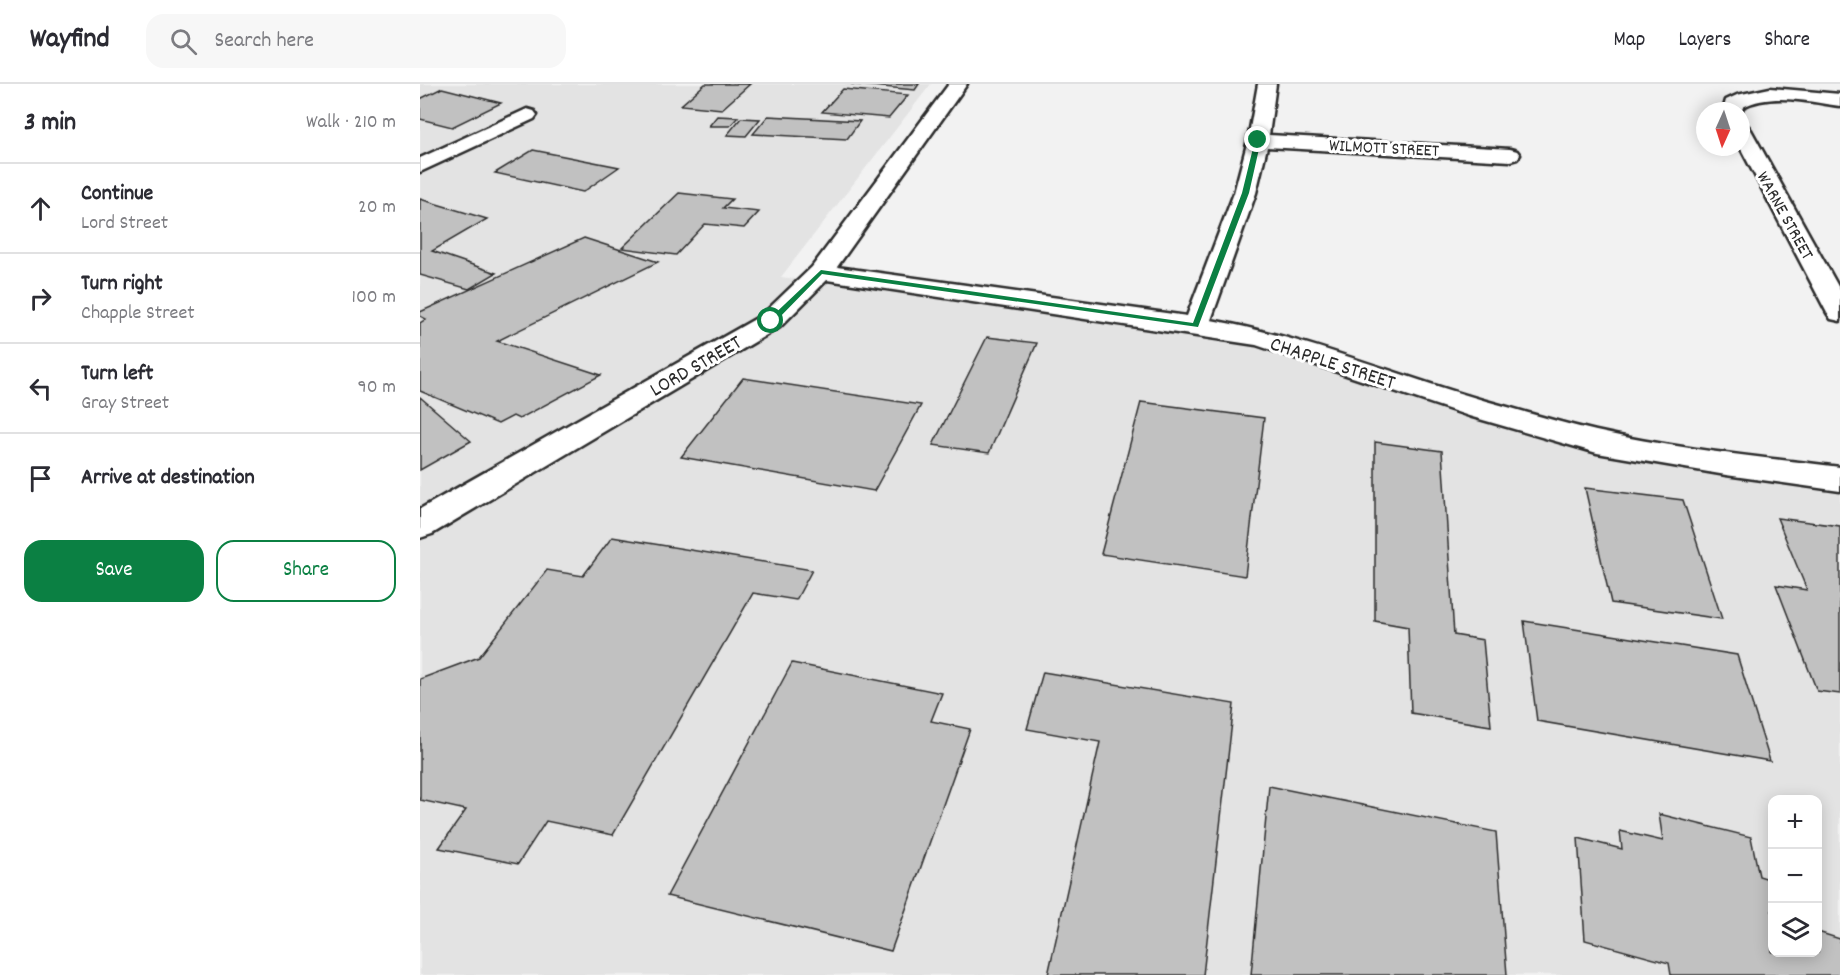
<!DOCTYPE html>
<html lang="en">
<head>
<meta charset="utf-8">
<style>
  :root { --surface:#fff; --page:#f7f7f7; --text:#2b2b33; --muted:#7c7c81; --line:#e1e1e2; --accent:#0b8043 }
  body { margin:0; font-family:Dekko,sans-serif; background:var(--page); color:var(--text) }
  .controls { position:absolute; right:18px; bottom:18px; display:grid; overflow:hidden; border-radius:12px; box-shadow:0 3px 15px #0003 }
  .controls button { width:54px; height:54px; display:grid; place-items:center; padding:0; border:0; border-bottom:2px solid var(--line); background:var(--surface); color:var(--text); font:30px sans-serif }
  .compass { position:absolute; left:1276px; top:18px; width:54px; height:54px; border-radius:50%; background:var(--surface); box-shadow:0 3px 15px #0003; rotate:183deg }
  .stop { position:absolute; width:18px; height:18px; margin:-14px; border:4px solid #0b8043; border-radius:50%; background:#fff }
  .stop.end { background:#0b8043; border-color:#fff; box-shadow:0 2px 6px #0008 }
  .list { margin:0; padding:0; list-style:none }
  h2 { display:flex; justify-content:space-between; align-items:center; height:78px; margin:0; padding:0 24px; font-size:26px }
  h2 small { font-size:20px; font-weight:400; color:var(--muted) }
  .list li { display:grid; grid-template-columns:39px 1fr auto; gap:18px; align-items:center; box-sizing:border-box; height:90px; padding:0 24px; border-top:2px solid var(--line) }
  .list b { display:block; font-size:22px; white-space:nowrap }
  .list p { margin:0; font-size:20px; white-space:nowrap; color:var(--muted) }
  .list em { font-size:20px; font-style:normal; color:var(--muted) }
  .actions { display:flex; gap:12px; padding:18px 24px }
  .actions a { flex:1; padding:14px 0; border:2px solid var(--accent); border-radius:18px; text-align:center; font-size:21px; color:var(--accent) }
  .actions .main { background:var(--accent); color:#fff }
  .icon { flex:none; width:33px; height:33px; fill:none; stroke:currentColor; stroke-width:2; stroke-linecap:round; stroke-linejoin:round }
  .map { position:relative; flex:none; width:1420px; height:891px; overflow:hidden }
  header { display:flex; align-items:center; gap:36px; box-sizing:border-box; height:84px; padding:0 30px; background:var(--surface); border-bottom:2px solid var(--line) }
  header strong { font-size:28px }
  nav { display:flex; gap:33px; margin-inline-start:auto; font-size:21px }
  .search { width:420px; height:54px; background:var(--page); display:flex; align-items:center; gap:15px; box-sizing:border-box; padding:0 21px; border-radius:18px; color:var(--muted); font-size:22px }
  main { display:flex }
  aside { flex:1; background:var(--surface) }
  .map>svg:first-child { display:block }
  .built { fill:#e3e3e3; fill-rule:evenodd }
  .building { fill:#c1c1c1; stroke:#2b2b2b; stroke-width:1.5 }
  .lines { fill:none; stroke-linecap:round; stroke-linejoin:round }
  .minor-casing { stroke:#2b2b2b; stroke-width:5 }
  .minor { fill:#fff; fill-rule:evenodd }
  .route { fill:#0b8043 }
  .labels { text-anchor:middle; stroke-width:6; stroke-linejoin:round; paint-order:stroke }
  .far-street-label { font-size:18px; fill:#2b2b2b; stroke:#fff }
  .street-label { font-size:21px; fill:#2b2b2b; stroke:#fff }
</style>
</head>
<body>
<header>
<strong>Wayfind</strong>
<div class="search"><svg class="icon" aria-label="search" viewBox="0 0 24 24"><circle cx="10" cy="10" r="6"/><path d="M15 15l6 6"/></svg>Search here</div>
<nav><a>Map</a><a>Layers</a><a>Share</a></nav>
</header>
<main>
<aside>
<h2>3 min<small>Walk · 210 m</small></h2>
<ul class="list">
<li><svg class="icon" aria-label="ahead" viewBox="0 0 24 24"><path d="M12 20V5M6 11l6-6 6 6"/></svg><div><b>Continue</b><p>Lord Street</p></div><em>20 m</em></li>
<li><svg class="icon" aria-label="right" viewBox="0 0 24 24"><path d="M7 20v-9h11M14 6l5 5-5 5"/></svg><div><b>Turn right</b><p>Chapple Street</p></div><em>100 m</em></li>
<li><svg class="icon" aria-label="left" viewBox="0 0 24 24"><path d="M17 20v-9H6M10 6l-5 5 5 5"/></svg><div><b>Turn left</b><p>Gray Street</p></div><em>90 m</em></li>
<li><svg class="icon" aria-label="arrive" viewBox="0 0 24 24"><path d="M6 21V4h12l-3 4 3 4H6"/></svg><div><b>Arrive at destination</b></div></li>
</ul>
<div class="actions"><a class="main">Save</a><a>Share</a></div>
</aside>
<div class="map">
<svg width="1420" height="891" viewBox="0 0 1420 891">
  <rect width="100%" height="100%" fill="#f2f2f2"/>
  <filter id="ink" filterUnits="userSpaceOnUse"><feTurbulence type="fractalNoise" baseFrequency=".0167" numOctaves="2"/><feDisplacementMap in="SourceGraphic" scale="12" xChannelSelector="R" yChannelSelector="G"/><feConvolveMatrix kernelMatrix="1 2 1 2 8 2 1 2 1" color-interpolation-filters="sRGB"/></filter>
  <g filter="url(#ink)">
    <path class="built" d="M0,0H511L361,193L805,252L1234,380L1420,404V891H0ZM1352,716H1398V868H1352Z"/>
    <g class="building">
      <polygon points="285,0 330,0 302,25 261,21"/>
      <polygon points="431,0 499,0 495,6"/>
      <polygon points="22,4 81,19 32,43 0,35 0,15"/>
      <polygon points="423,5 488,11 469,34 402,28"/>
      <polygon points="297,32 318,33 310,42 289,42"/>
      <polygon points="348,32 440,37 427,55 333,50"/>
      <polygon points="321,34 340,35 326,52 307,51"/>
      <polygon points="113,66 199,83 163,108 75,89"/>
      <polygon points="259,109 312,115 303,124 339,128 324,144 285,140 256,171 202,164"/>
      <polygon points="0,115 67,135 12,167 76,189 49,205 0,191"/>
      <polygon points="164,154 238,178 77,257 181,291 99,335 93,332 78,340 0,307 0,239 6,235 0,232 0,228"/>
      <polygon points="567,253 617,259 569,369 513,361"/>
      <polygon points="323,294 501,321 454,407 261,373"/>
      <polygon points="0,313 51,357 0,386"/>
      <polygon points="721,318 844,334 825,492 681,470"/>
      <polygon points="955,358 1022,367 1034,551 1063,556 1071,642 991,629 988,543 955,537"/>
      <polygon points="1165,404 1263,416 1302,535 1191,519"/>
      <polygon points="1357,434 1420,442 1420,610 1397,607 1356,501 1387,506"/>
      <polygon points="192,453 392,486 376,516 333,509 193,751 126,737 98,780 19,764 46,726 0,716 0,595 59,573 127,486 163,492"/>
      <polygon points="1104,537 1317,571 1350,677 1117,637"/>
      <polygon points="372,579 522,609 511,637 550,645 471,867 247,812"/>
      <polygon points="623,588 814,620 783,891 628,891 680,658 607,645"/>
      <polygon points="849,702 1076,748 1087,891 831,891"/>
      <polygon points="1239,730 1331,753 1339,792 1352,796 1352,868 1398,868 1398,848 1420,855 1420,891 1251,891 1249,879 1165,856 1158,754 1202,765 1200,747 1243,757"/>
    </g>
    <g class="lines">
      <g class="minor-casing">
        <g id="minor">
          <path d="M529,0H547L417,183L767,232L814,109L828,56L838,0H856L849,51L1090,65L1097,67L1100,71L1097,75L1090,77L847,63L836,109L791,236C886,253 974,291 1066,317C1103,327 1140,339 1176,347C1256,365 1339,373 1420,383V407L1306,391L1177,369L1049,332L836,261L407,196L360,243L12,450L0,454V425L342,231L392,183Z"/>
          <path d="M1350,4L1420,10V22C1390,18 1351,8 1323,23L1321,29V27H1303L1306,16L1317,11Z"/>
          <polygon points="107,25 114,27 117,31 114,35 0,88 0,74"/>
          <polygon points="1321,40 1328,42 1331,46 1420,206 1420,237 1411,235 1407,229 1320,63"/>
        </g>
      </g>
      <use href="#minor" class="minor"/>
    </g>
  </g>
  <polygon class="route" points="838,54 841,56 829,109 778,243 402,190 354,239 347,237 401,186 773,239 822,109 835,56"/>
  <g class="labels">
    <g class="far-street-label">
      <text transform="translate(964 63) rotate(3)" y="6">WILMOTT STREET</text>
      <text transform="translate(1366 131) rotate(61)" y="6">WARNE STREET</text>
    </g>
    <g class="street-label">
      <text transform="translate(913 278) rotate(18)" y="7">CHAPPLE STREET</text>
      <text transform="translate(275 281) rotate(-30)" y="7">LORD STREET</text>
    </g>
  </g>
</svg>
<div class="controls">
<button>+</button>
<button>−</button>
<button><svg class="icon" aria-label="layers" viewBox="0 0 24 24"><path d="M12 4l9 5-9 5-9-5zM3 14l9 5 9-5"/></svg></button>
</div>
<svg class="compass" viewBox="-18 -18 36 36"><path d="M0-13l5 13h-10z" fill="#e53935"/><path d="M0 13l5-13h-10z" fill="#7c7c81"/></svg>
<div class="stop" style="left:351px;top:237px"></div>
<div class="stop end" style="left:838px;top:56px"></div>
</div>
</main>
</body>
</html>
